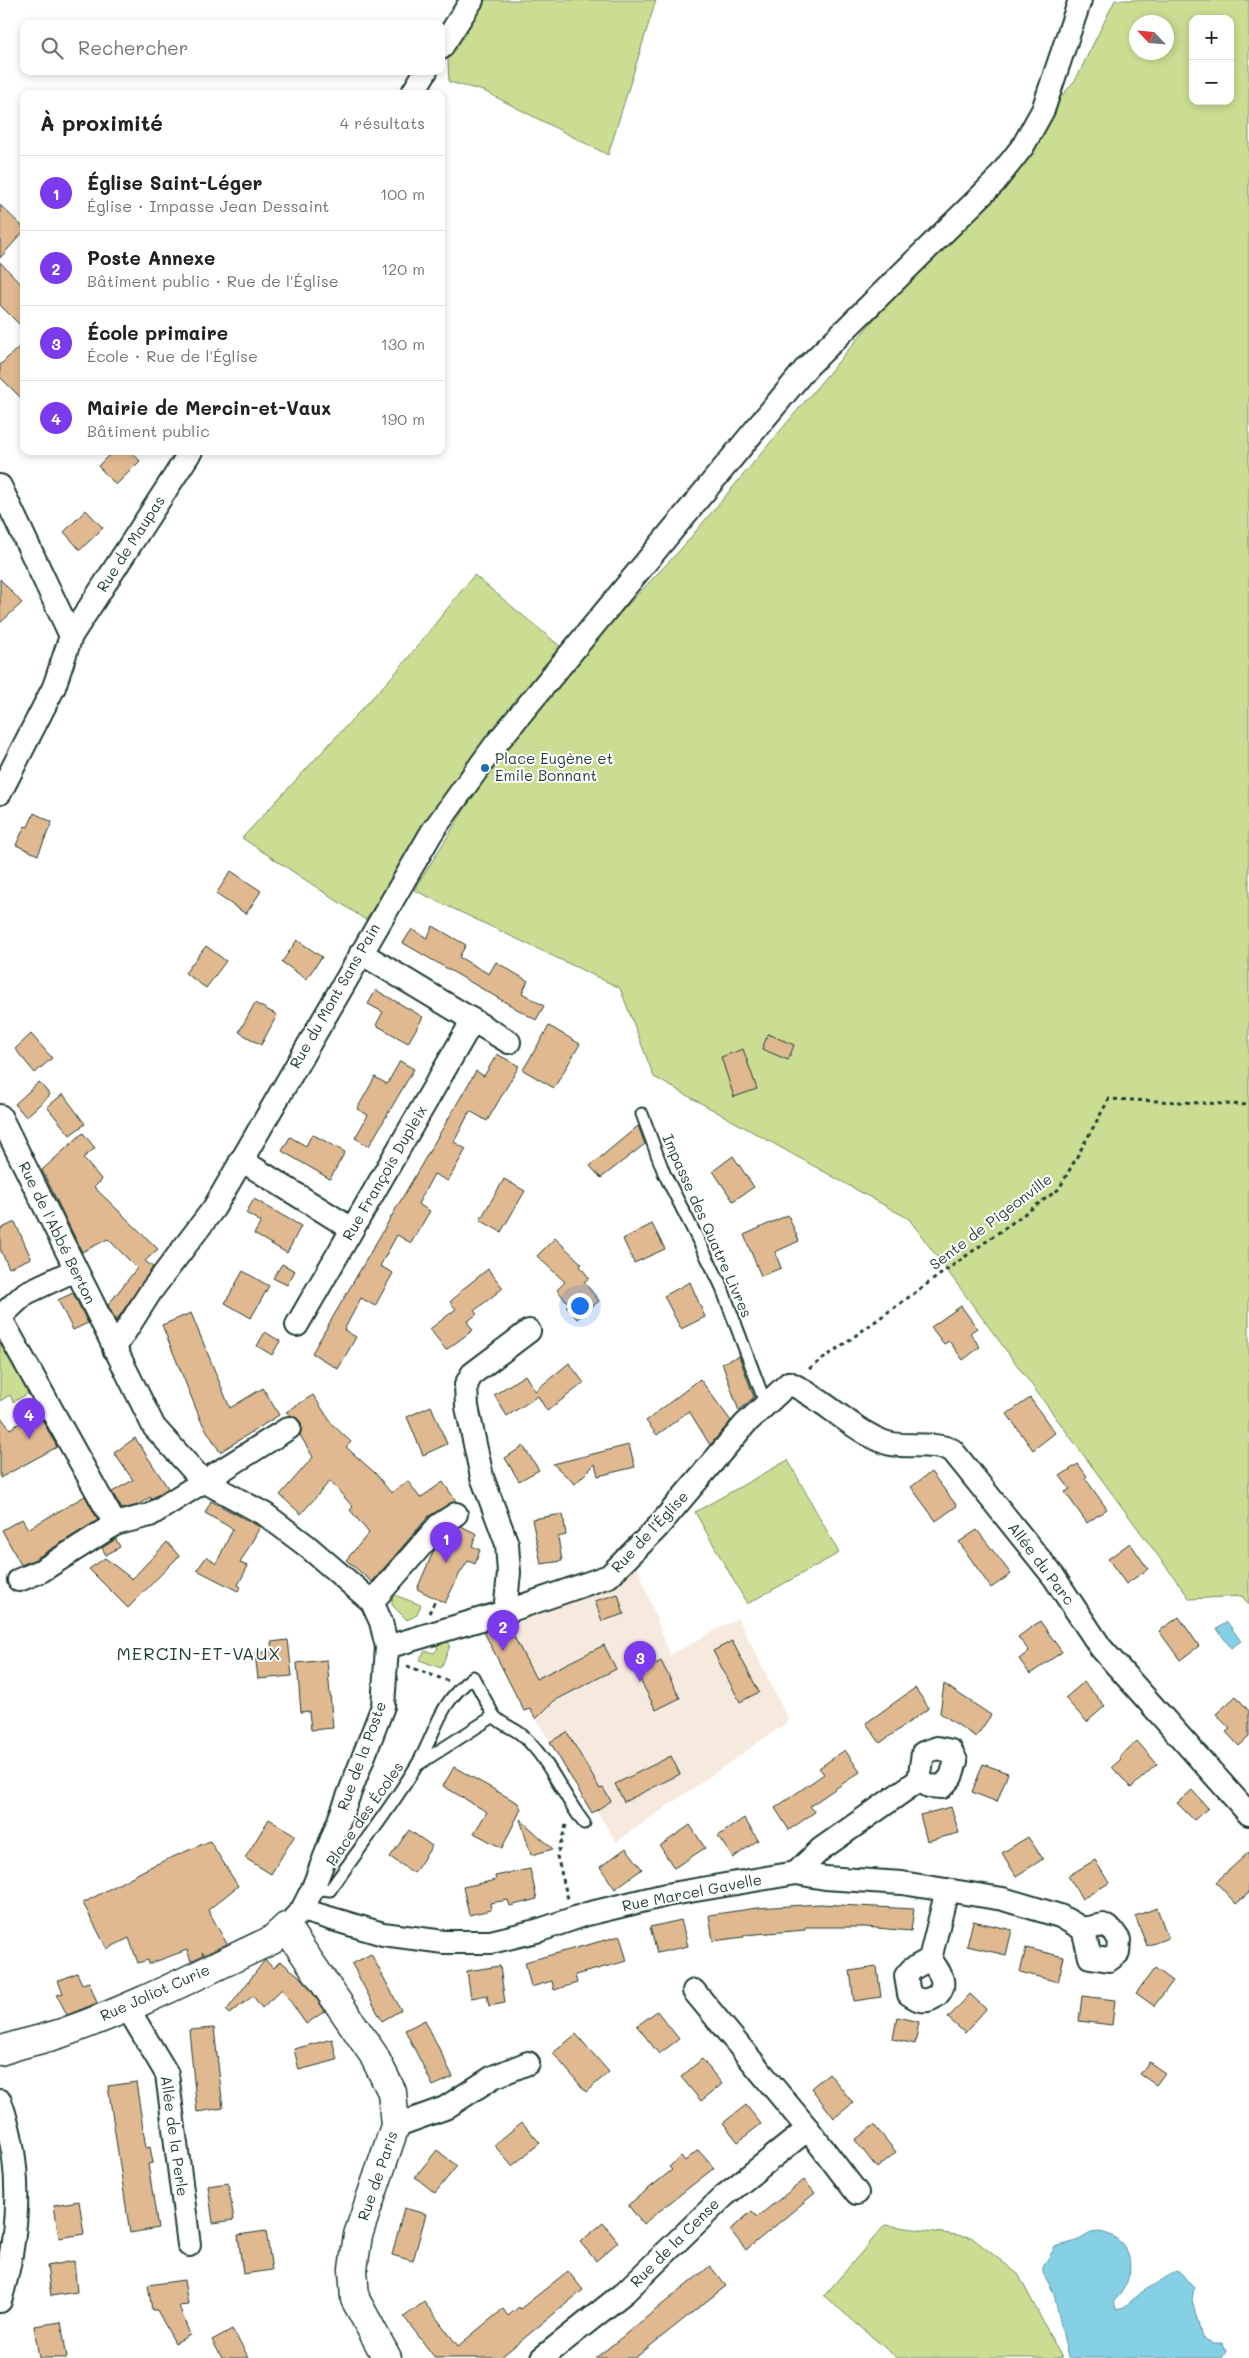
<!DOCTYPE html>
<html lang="fr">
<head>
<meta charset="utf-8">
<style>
  :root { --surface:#fff; --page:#f6f6f6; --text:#202124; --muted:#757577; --line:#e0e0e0; --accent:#7c3aed }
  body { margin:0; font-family:Mali,sans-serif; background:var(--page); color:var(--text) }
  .controls { position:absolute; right:15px; top:15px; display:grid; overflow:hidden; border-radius:10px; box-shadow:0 2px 8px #0003 }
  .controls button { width:45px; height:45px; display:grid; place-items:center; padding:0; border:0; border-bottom:1px solid var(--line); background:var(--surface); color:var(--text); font:25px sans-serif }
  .compass { position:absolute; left:1129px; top:15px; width:45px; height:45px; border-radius:50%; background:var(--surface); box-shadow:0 2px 8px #0003; rotate:296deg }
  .you { position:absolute; left:579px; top:1305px; width:18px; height:18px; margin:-12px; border:4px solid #fff; border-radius:50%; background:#1a73e8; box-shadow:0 0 0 8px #1a73e833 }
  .badge { display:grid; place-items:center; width:32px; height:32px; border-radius:50%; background:var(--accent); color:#fff; font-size:16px; font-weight:700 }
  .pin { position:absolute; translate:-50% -41px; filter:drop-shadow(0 1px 2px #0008) }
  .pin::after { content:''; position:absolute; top:26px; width:18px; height:15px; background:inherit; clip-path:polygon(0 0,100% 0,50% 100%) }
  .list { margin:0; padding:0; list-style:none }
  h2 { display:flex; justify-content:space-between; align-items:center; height:65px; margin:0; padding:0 20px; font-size:21px }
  h2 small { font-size:16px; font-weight:400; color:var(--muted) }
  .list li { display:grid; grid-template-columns:32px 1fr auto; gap:15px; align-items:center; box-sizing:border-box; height:75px; padding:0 20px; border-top:1px solid var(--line) }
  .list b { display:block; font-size:19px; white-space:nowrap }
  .list p { margin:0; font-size:16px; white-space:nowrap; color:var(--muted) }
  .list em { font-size:16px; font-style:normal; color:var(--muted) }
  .icon { flex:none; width:28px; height:28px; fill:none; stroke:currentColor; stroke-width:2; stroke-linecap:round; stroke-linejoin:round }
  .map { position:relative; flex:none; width:1249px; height:2358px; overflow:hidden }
  .search { position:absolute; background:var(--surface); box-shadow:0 2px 8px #0003; left:20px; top:20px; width:425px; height:55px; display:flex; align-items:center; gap:12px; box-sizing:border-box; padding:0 18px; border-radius:10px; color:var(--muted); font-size:19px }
  .panel { position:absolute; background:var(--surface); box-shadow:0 2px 8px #0003; left:20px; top:90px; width:425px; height:365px; border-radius:10px }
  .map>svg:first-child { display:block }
  .built { fill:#f6eade }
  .green { fill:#cadd92; stroke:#748d63; fill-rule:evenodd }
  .water { fill:#85d0e5; stroke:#5c959e }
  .building { fill:#e0b990; stroke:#1f3d34 }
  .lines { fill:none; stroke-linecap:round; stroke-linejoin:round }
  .service-casing { stroke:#1f3d34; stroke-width:15 }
  .minor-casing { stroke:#1f3d34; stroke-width:26 }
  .tertiary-casing { stroke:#1f3d34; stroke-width:31 }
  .path { stroke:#1f3d34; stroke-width:3; stroke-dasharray:4 4; stroke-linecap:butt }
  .service { stroke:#fff; stroke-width:11 }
  .minor { stroke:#fff; stroke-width:22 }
  .tertiary { stroke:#fff; stroke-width:28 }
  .poi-dot { fill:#1f6fb2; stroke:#fff; stroke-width:2 }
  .labels { text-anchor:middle; stroke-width:4; stroke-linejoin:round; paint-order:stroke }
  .street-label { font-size:15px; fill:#1f3d34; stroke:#fff }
  .poi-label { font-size:15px; fill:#1f3d34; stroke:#fff; text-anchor:start }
  .quarter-label { font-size:18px; letter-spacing:1px; fill:#1f3d34; stroke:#fff }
</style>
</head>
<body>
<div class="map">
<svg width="1249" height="2358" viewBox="0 0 1249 2358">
  <rect width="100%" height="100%" fill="#fff"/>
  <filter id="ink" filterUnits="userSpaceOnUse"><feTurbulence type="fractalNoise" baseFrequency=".02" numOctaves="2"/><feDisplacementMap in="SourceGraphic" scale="10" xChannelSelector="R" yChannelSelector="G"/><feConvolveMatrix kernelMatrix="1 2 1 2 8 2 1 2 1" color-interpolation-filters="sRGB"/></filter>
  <g filter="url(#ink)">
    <polygon class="built" points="636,1563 670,1655 738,1618 789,1721 616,1842 596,1810 592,1812 530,1709 524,1711 483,1630 505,1620 610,1589"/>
    <g class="green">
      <polygon points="474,0 656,0 608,155 484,91 449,82 447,40"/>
      <path d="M1115,0H1249V1605L1242,1596L1190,1599L909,1219L654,1077L620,988L414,890L503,748L578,657L680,550L1076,79ZM1193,19H1230V101H1193ZM1136,22H1166V52H1136Z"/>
      <polygon points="474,575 561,647 486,739 424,826 366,920 242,838 399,669"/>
      <polygon points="0,1326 31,1392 13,1402 10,1395 0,1401"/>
      <polygon points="788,1460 839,1553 747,1604 695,1512"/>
      <polygon points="392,1594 421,1605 417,1615 407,1620 392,1605"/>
      <polygon points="446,1635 450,1646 441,1668 419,1660 425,1651 434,1653 438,1648 432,1641"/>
      <polygon points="885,2225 971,2237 1018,2274 1062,2358 897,2358 824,2296"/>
    </g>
    <g class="water">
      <polygon points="1227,1622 1241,1641 1231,1648 1217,1629"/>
      <path d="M1100,2232C1136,2239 1138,2278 1114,2301L1116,2309L1124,2307L1142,2292L1176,2271L1183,2274L1194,2288L1192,2300L1202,2338L1213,2343H1223L1226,2351L1222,2358H1068L1054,2293L1043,2273V2267L1055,2247L1077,2241L1091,2233Z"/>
    </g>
    <g class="building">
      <polygon points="0,205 24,228 24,231 0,258"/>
      <polygon points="0,262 24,287 24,329 0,305"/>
      <polygon points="24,342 24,401 0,377 0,365"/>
      <polygon points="113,451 131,451 140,461 116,485 98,466"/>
      <polygon points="86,510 103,528 80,550 64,532"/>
      <polygon points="0,579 22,603 0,623"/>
      <polygon points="34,813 52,822 38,855 16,845 25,826 28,827"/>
      <polygon points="231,871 261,891 246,914 216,894"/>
      <polygon points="433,926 466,945 459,957 489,974 496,962 528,981 522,993 544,1006 536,1020 403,943 412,929 427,938"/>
      <polygon points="297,940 322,957 306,979 282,962"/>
      <polygon points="206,946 226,961 206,988 185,973"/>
      <polygon points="376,990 423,1017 408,1043 376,1025 383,1012 368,1004"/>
      <polygon points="255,1003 277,1015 261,1045 239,1032"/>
      <polygon points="549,1026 580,1044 554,1088 523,1070"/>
      <polygon points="31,1034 52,1058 35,1073 15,1049"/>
      <polygon points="768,1034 794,1045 788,1060 762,1049"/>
      <polygon points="743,1049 757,1089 734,1097 721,1057"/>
      <polygon points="497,1054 519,1066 487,1121 470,1111 454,1142 466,1149 448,1181 434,1174 418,1204 430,1211 411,1243 397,1235 380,1266 393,1273 375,1306 361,1298 344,1330 356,1337 338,1369 312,1353 476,1071 484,1076"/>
      <polygon points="400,1061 414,1069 369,1146 355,1138 368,1115 357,1109 375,1077 387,1084"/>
      <polygon points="39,1082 50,1095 26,1117 15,1104"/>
      <polygon points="63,1094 85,1124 70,1135 47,1107"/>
      <polygon points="638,1126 645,1144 601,1178 590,1166"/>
      <polygon points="83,1133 95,1148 83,1158 102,1180 94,1187 158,1249 145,1261 153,1267 116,1321 108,1305 137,1268 108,1239 82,1252 42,1170"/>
      <polygon points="312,1134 345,1152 330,1179 282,1151 290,1137 306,1146"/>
      <polygon points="733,1156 754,1187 733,1201 713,1171"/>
      <polygon points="504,1179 525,1191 501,1232 480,1220"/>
      <polygon points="254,1199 301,1226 287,1253 254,1234 261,1222 246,1213"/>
      <polygon points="788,1215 799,1241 775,1252 781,1268 761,1276 744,1235"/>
      <polygon points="15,1222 31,1258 9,1268 0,1249 0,1229"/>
      <polygon points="652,1224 665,1249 634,1263 623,1239"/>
      <polygon points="555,1238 582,1264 580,1266 589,1278 584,1282 599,1301 577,1319 566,1306 569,1304 557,1290 565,1282 537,1256"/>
      <polygon points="282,1264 295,1271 287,1285 273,1278"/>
      <polygon points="488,1269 503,1288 474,1311 477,1314 467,1322 473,1330 446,1350 430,1329 456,1309 450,1302 460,1293 459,1292"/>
      <polygon points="243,1271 269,1286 251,1318 225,1303"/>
      <polygon points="690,1282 705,1317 681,1329 664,1296"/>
      <polygon points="73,1293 88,1323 73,1330 58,1300"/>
      <polygon points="961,1306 977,1328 970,1333 980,1347 963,1360 949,1341 944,1344 931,1327"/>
      <polygon points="191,1313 230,1408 263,1388 279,1415 220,1452 201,1421 162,1325"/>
      <polygon points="265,1332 280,1341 272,1355 257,1346"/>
      <polygon points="739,1356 754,1397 739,1411 722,1363"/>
      <polygon points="569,1363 584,1383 547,1411 538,1396 507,1416 494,1395 525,1375 535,1391"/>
      <polygon points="700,1379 731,1421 710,1445 689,1411 657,1435 646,1421"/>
      <polygon points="313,1395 332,1424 351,1442 346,1447 376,1474 391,1493 408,1481 420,1498 443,1482 456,1501 429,1516 372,1582 346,1560 369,1533 350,1510 353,1507 330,1481 301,1514 280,1495 313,1457 300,1435 302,1428 300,1421 286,1412"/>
      <polygon points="1030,1398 1055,1433 1033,1450 1007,1414"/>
      <polygon points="431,1406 447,1444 423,1455 407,1417"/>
      <polygon points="38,1412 57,1447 0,1478 0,1416 10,1429"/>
      <polygon points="135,1438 168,1488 151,1499 150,1497 138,1505 122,1509 112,1492 133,1480 114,1453"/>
      <polygon points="629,1445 635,1467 598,1476 595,1464 575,1484 553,1464"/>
      <polygon points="523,1446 539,1470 519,1481 505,1458"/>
      <polygon points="1078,1464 1087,1476 1085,1478 1107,1509 1087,1523 1065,1492 1070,1489 1060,1476"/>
      <polygon points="931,1472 957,1506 936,1521 911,1487"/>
      <polygon points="85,1496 98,1520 35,1559 21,1565 2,1530 22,1519 28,1529"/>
      <polygon points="211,1501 260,1527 240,1563 248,1566 238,1585 241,1587 238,1591 197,1570 207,1556 216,1564 233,1529 205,1513"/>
      <polygon points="563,1514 566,1535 558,1537 562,1561 541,1564 532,1519"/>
      <polygon points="461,1526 477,1534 472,1546 480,1550 475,1564 468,1561 460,1573 445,1603 417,1589 433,1552 448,1535"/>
      <polygon points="977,1530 1011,1574 991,1588 959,1542"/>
      <polygon points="116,1539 120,1547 106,1555 102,1548"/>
      <polygon points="167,1542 179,1556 128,1608 89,1569 105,1558 132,1579"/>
      <polygon points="1130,1543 1148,1569 1126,1584 1108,1559"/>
      <polygon points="618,1594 624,1614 602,1621 595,1601"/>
      <polygon points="1179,1617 1199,1646 1180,1660 1159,1631"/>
      <polygon points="1040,1621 1062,1652 1030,1674 1019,1659 1029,1651 1018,1637"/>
      <polygon points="508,1625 536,1679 604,1645 616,1669 554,1701 536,1719 530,1709 524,1711 484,1632"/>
      <polygon points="288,1640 292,1676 258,1679 255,1653 272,1651 271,1642"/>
      <polygon points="732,1641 759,1692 740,1702 713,1651"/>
      <polygon points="327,1660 333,1728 311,1730 309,1711 301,1712 297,1663"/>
      <polygon points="661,1661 680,1698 656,1710 637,1674"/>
      <polygon points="1084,1682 1105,1706 1087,1722 1065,1698"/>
      <polygon points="944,1684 991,1715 976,1737 940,1713"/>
      <polygon points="915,1688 929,1708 880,1743 866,1723"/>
      <polygon points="1236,1696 1249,1711 1249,1737 1239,1746 1226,1732 1230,1729 1216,1714"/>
      <polygon points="567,1732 600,1789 603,1788 611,1801 592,1813 550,1742"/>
      <polygon points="1137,1741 1157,1764 1131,1788 1112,1767 1121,1759 1119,1757"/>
      <polygon points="845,1750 860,1772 810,1806 815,1812 789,1830 775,1808 824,1774 819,1768"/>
      <polygon points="671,1756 680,1774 624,1802 615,1784"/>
      <polygon points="983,1764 1008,1773 997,1802 972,1792"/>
      <polygon points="454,1767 518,1803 521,1809 502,1848 474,1833 487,1812 443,1786"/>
      <polygon points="1192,1790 1208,1808 1194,1820 1177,1803"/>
      <polygon points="951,1807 959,1833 927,1841 920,1815"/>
      <polygon points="744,1818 758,1840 733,1858 718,1836"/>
      <polygon points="269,1819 295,1835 271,1874 245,1858"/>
      <polygon points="520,1819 553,1849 531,1855"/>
      <polygon points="690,1825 705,1848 674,1868 660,1846"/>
      <polygon points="409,1830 432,1846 414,1873 390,1857"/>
      <polygon points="1028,1837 1043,1859 1016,1876 1002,1853"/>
      <polygon points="210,1841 238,1886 208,1910 227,1944 204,1955 202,1952 203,1955 191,1961 187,1950 149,1964 148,1960 138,1963 129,1938 107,1949 83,1903 152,1866"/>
      <polygon points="626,1848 642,1869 615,1889 600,1867"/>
      <polygon points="1249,1852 1249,1893 1236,1904 1216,1882"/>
      <polygon points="1095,1860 1109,1883 1082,1899 1068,1876"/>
      <polygon points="530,1869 537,1899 510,1906 508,1900 490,1903 491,1910 469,1915 463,1887 496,1880 495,1876"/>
      <polygon points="820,1904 914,1909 911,1931 865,1927 805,1927 805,1930 744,1935 744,1937 713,1941 709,1915 757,1908"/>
      <polygon points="1157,1908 1168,1938 1147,1946 1135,1916"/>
      <polygon points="681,1920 688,1946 657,1953 650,1927"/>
      <polygon points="973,1921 1012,1930 1006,1955 967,1946"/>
      <polygon points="620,1936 627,1961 575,1975 577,1983 554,1990 552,1981 531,1987 525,1962"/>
      <polygon points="1026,1948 1064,1957 1058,1982 1020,1972"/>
      <polygon points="371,1954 401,2010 382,2021 352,1964"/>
      <polygon points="265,1960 274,1968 280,1961 303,1979 325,2011 306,2024 282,1989 262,2008 253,1996 229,2014 226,2011"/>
      <polygon points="500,1966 505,2003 489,2006 487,1995 471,1998 467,1971"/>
      <polygon points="877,1967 881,1997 854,2001 850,1971"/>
      <polygon points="1155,1968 1173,1981 1154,2006 1136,1993"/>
      <polygon points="77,1973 82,1984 89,1982 97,2003 67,2015 57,1995 63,1993 58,1981"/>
      <polygon points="970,1994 986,2009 965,2033 948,2018"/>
      <polygon points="1082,1996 1115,2000 1112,2025 1079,2021"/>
      <polygon points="657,2011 679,2039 659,2054 637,2026"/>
      <polygon points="897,2017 919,2022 915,2044 893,2039"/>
      <polygon points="425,2020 453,2077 433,2086 405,2030"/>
      <polygon points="214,2028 223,2108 197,2112 189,2030"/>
      <polygon points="576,2034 609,2072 586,2092 553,2053"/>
      <polygon points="332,2039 337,2060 299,2070 294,2049"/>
      <polygon points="702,2059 722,2084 701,2101 681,2077"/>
      <polygon points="1149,2062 1165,2073 1156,2085 1140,2074"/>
      <polygon points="829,2073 853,2103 834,2118 811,2088"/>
      <polygon points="136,2082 146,2148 150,2147 153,2163 148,2164 158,2228 130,2233 108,2086"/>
      <polygon points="746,2105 761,2124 738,2142 723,2123"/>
      <polygon points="522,2122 540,2143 512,2166 494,2145"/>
      <polygon points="874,2125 896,2152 877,2168 855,2140"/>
      <polygon points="437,2150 457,2166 435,2193 415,2177"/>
      <polygon points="698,2150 714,2168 643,2224 628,2205 672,2170 669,2167 681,2156 685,2161"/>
      <polygon points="804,2180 815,2193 746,2250 730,2230 752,2211 757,2217"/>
      <polygon points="228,2183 234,2220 213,2223 208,2186"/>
      <polygon points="79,2201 84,2234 59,2238 54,2205"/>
      <polygon points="404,2208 426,2214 413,2261 392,2255"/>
      <polygon points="603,2223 618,2242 596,2261 580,2242"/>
      <polygon points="266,2231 272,2270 243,2274 238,2235"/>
      <polygon points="74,2261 77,2292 51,2296 47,2266"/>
      <polygon points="710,2266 726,2286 703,2304 635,2358 596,2358"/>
      <polygon points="568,2271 583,2290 500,2358 435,2358 404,2317 424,2302 458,2346 503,2309 508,2316 519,2307 520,2309"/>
      <polygon points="184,2280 188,2305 179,2306 190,2335 175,2343 157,2310 152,2310 148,2285"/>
      <polygon points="61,2322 67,2358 39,2358 34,2326"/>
      <polygon points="232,2329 249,2358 222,2358 212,2340"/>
    </g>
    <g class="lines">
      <g class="service-casing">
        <g id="service">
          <polyline points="642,1114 664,1173 720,1283 766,1405"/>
          <path d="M494,1716C503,1726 515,1728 523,1736C549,1759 563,1796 584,1823"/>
          <path d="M313,1888L330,1890C359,1849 391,1808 417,1765C438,1729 437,1705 473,1677L494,1716L417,1765"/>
        </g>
      </g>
      <g class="minor-casing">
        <g id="minor">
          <polyline points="441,48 472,0"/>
          <polyline points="412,94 426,71"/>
          <polyline points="0,486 71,636 54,687 0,793"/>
          <polyline points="71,636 191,451"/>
          <polyline points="361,953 509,1042"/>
          <polyline points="0,1116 154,1427 202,1480 266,1515 307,1546 372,1602 381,1622 387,1647 383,1706 313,1888 302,1910 286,1927"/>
          <polyline points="241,1160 352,1229"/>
          <polyline points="75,1270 26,1293 0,1317 115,1524"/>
          <polyline points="297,1325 473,1020"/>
          <polyline points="114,1349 151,1291 214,1208 432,832 495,745 807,367 994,183 1023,146 1043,110 1080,0"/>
          <polyline points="19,1580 41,1571 115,1524 150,1515 289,1428"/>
          <polyline points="372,1602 439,1525 456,1514"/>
          <polyline points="505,1612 509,1573 507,1544 482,1477 467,1407 466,1385 472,1374 529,1331"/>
          <path d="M387,1647L505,1612L609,1576L656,1529L745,1424L789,1383C823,1398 849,1428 884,1442C901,1449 929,1441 952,1450L1054,1577L1101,1648L1249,1814"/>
          <polyline points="796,1873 821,1849 919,1780 929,1786 942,1787 951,1777 956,1761 951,1751 937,1748 923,1753 919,1780"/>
          <polyline points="302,1910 383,1934 444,1942 491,1942 540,1930 587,1914 666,1895 796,1873 825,1878 902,1883 1003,1899 1060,1916 1083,1929 1090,1957 1109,1960 1118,1953 1119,1940 1112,1930 1103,1925 1083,1929"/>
          <path d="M930,1959C935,1966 941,1973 942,1980C945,1993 931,2002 920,2000C916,1999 912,1996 909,1994L906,1976L912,1969L930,1959L947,1890"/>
          <polyline points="127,2007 167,2074 189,2245"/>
          <path d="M0,2101C24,2166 19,2236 0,2301"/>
          <polyline points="395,2126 445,2108 493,2077 528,2063"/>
          <polyline points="808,2129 857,2193"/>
          <polyline points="542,2358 625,2292 724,2196 808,2129 694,1991"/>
        </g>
      </g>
      <g class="tertiary-casing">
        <path id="tertiary" d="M0,2051C20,2043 42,2040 62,2033C134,2008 203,1972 272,1940L286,1927L373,2054L392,2092L395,2126L358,2235L353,2269L355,2299L387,2358"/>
      </g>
      <g class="path">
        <polyline points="809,1369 1059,1189 1109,1099 1249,1105"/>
        <polyline points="429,1613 435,1601"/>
        <polyline points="407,1666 448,1681"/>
        <polyline points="566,1825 557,1856 568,1899"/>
      </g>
      <use href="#service" class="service"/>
      <use href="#minor" class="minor"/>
      <use href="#tertiary" class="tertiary"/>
    </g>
  </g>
  <circle class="poi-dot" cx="485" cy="768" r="5"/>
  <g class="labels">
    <g class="street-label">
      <text transform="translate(131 544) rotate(-57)" y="5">Rue de Maupas</text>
      <text transform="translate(335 996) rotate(-60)" y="5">Rue du Mont Sans Pain</text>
      <text transform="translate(385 1173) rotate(-60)" y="5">Rue François Dupleix</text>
      <text transform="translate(991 1222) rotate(-37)" y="5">Sente de Pigeonville</text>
      <text transform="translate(707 1226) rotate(66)" y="5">Impasse des Quatre Livres</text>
      <text transform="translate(57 1233) rotate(64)" y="5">Rue de l'Abbé Berton</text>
      <text transform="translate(650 1532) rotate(-47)" y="5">Rue de l'Église</text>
      <text transform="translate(1041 1564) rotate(53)" y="5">Allée du Parc</text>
      <text transform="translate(362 1756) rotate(-70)" y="5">Rue de la Poste</text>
      <text transform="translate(365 1814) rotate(-55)" y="5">Place des Écoles</text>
      <text transform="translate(692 1893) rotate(-11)" y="5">Rue Marcel Gavelle</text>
      <text transform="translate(155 1993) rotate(-24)" y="5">Rue Joliot Curie</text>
      <text transform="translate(174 2136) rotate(82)" y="5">Allée de la Perle</text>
      <text transform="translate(378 2176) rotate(-71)" y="5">Rue de Paris</text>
      <text transform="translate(675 2243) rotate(-45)" y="5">Rue de la Cense</text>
    </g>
    <g class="poi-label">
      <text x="495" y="764">Place Eugène et<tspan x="495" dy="17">Emile Bonnant</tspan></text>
    </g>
    <g class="quarter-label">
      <text x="199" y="1660">MERCIN-ET-VAUX</text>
    </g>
  </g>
</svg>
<div class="controls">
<button>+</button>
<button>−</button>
</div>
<svg class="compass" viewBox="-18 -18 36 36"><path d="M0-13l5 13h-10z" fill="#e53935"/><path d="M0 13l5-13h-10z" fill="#757577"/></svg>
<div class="you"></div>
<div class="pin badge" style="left:446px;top:1563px">1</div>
<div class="pin badge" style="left:503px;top:1651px">2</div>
<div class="pin badge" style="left:640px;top:1682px">3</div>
<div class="pin badge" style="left:29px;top:1439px">4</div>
<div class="search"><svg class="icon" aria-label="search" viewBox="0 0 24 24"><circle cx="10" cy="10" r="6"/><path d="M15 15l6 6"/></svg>Rechercher</div>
<section class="panel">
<h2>À proximité<small>4 résultats</small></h2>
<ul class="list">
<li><span class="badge">1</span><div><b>Église Saint-Léger</b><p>Église · Impasse Jean Dessaint</p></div><em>100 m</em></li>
<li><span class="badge">2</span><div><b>Poste Annexe</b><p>Bâtiment public · Rue de l'Église</p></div><em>120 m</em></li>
<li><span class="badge">3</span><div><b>École primaire</b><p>École · Rue de l'Église</p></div><em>130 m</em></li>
<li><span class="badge">4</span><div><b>Mairie de Mercin-et-Vaux</b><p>Bâtiment public</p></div><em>190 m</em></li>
</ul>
</section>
</div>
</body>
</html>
